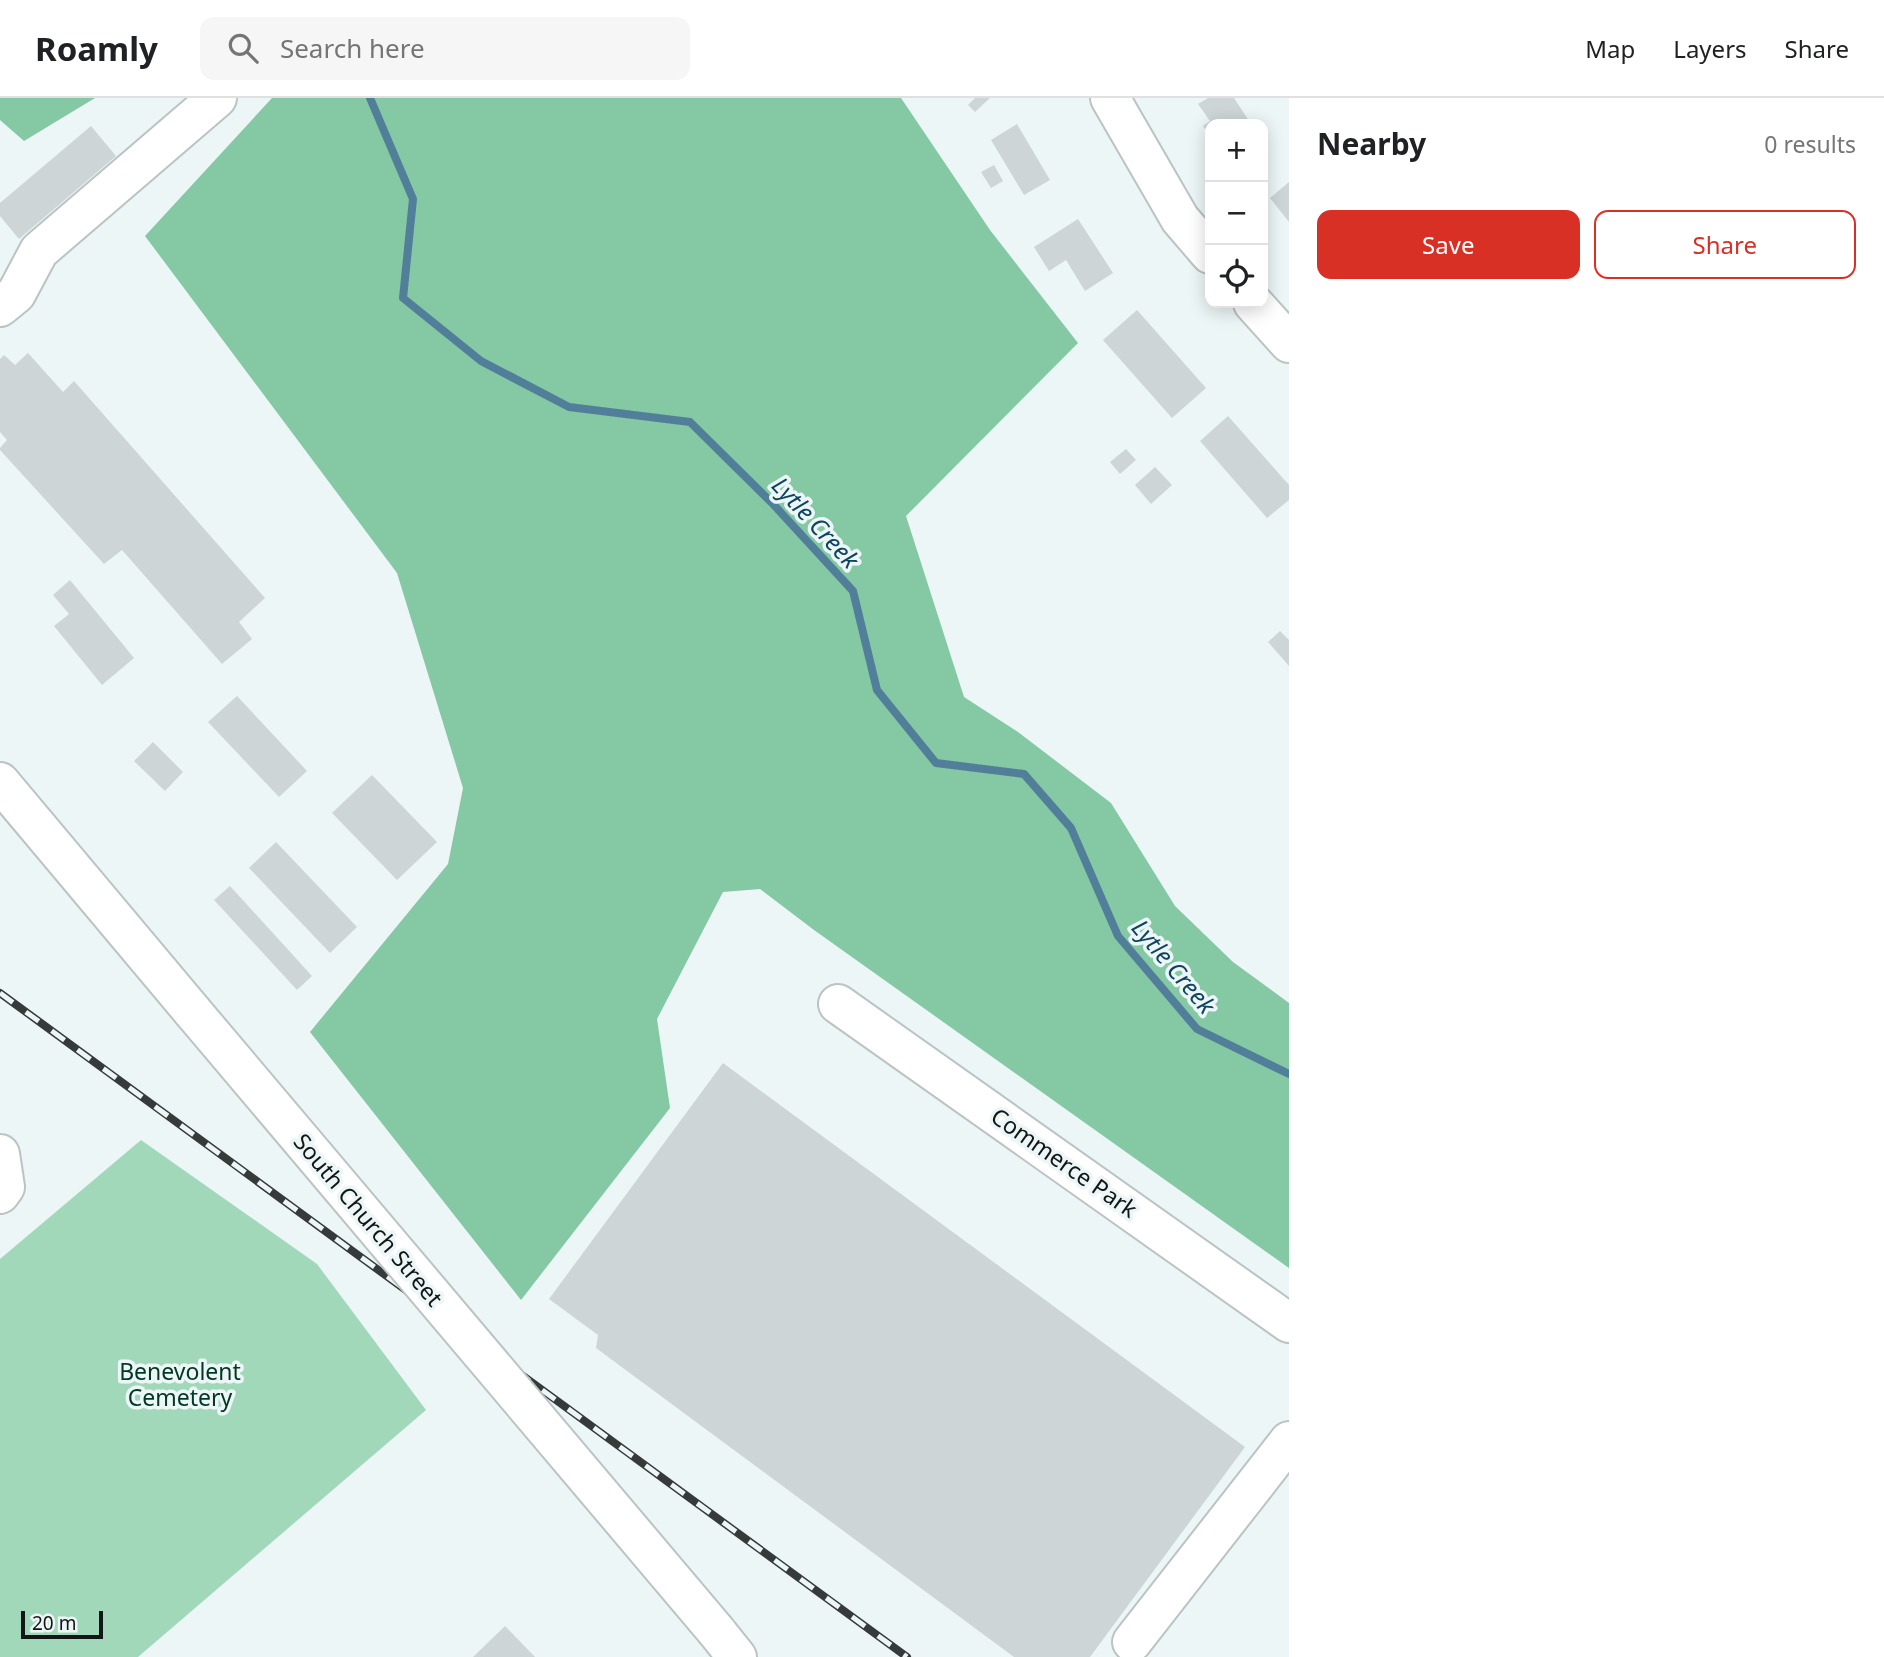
<!DOCTYPE html>
<html lang="en">
<head>
<meta charset="utf-8">
<style>
  :root { --surface:#fff; --page:#f6f6f6; --text:#202124; --muted:#757577; --line:#e0e0e0; --accent:#d93025 }
  body { margin:0; font-family:"Noto Sans",sans-serif; background:var(--page); color:var(--text) }
  .controls { position:absolute; right:21px; top:21px; display:grid; overflow:hidden; border-radius:14px; box-shadow:0 4px 18px #0003 }
  .controls button { width:63px; height:63px; display:grid; place-items:center; padding:0; border:0; border-bottom:2px solid var(--line); background:var(--surface); color:var(--text); font:35px sans-serif }
  .scale { position:absolute; left:21px; bottom:18px; width:82px; box-sizing:border-box; padding-left:7px; border:4px solid #131616; border-top:0; font-size:19px; line-height:24px; white-space:nowrap; color:#131616; -webkit-text-stroke:5px #edf6f6; paint-order:stroke }
  .list { margin:0; padding:0; list-style:none }
  h2 { display:flex; justify-content:space-between; align-items:center; height:91px; margin:0; padding:0 28px; font-size:30px }
  h2 small { font-size:23px; font-weight:400; color:var(--muted) }
  .actions { display:flex; gap:14px; padding:21px 28px }
  .actions a { flex:1; padding:16px 0; border:2px solid var(--accent); border-radius:14px; text-align:center; font-size:24px; color:var(--accent) }
  .actions .main { background:var(--accent); color:#fff }
  .icon { flex:none; width:38px; height:38px; fill:none; stroke:currentColor; stroke-width:2; stroke-linecap:round; stroke-linejoin:round }
  .map { position:relative; flex:none; width:1289px; height:1559px; overflow:hidden }
  header { display:flex; align-items:center; gap:42px; box-sizing:border-box; height:98px; padding:0 35px; background:var(--surface); border-bottom:2px solid var(--line) }
  header strong { font-size:33px }
  nav { display:flex; gap:38px; margin-inline-start:auto; font-size:24px }
  .search { width:490px; height:63px; background:var(--page); display:flex; align-items:center; gap:18px; box-sizing:border-box; padding:0 24px; border-radius:14px; color:var(--muted); font-size:26px }
  main { display:flex }
  aside { flex:1; background:var(--surface) }
  .map>svg:first-child { display:block }
  .green { fill:#a2d8ba }
  .forest { fill:#84c8a4 }
  .lines { fill:none; stroke-linecap:round; stroke-linejoin:round }
  .stream { stroke:#517f99; stroke-width:8 }
  .building { fill:#cdd5d7 }
  .minor-casing { stroke:#bbc3c3; stroke-width:42 }
  .major-casing { stroke:#bbc3c3; stroke-width:42 }
  .minor { stroke:#fff; stroke-width:38 }
  .major { stroke:#fff; stroke-width:38 }
  .rail-casing { stroke:#363a3a; stroke-width:8 }
  .rail { stroke:#edf6f6; stroke-width:5; stroke-dasharray:16; stroke-linecap:butt }
  .major-bridge-casing { stroke:#bbc3c3; stroke-width:42; stroke-linecap:butt }
  .major-bridge { stroke:#fff; stroke-width:38 }
  .labels { text-anchor:middle; stroke-width:7; stroke-linejoin:round; paint-order:stroke }
  .street-label { font-size:23px; fill:#131616; stroke:#edf6f6 }
  .park-label { font-size:23px; fill:#003821; stroke:#edf6f6 }
  .water-label { font-size:24px; font-style:italic; fill:#0e445e; stroke:#edf6f6 }
</style>
</head>
<body>
<header>
<strong>Roamly</strong>
<div class="search"><svg class="icon" aria-label="search" viewBox="0 0 24 24"><circle cx="10" cy="10" r="6"/><path d="M15 15l6 6"/></svg>Search here</div>
<nav><a>Map</a><a>Layers</a><a>Share</a></nav>
</header>
<main>
<div class="map">
<svg width="1289" height="1559" viewBox="0 0 1289 1559">
  <rect width="100%" height="100%" fill="#edf6f6"/>
  <polygon class="green" points="141,1042 317,1166 426,1312 138,1559 0,1559 0,1161"/>
  <g class="forest">
    <polygon points="0,0 95,0 24,43 0,22"/>
    <polygon points="272,0 901,0 990,132 1078,245 906,418 964,599 1018,634 1111,705 1175,808 1233,864 1289,905 1289,1170 814,832 760,791 723,794 657,921 670,1010 521,1202 310,934 448,766 463,690 397,475 145,138"/>
  </g>
  <g class="lines">
    <polyline class="stream" points="370,0 413,101 403,200 481,263 569,309 690,324 773,406 853,493 877,592 936,665 1024,676 1071,730 1118,838 1197,931 1289,976"/>
  </g>
  <g class="building">
    <polygon points="975,0 990,0 975,14 968,7"/>
    <polygon points="1208,0 1234,0 1251,26 1210,26 1210,38 1203,28 1210,23 1198,6"/>
    <polygon points="1017,26 1050,82 1024,97 991,42"/>
    <polygon points="91,28 116,58 19,141 0,118 0,105"/>
    <polygon points="994,67 1003,83 991,90 981,74"/>
    <polygon points="1289,84 1289,124 1270,100"/>
    <polygon points="1078,121 1113,175 1085,193 1066,162 1049,173 1034,149"/>
    <polygon points="1137,212 1206,290 1172,320 1103,242"/>
    <polygon points="28,255 63,294 74,283 265,500 239,524 252,541 222,566 122,452 104,466 0,352 0,350 7,342 0,334 0,261 4,257 15,267"/>
    <polygon points="1228,318 1289,387 1289,402 1267,420 1200,343"/>
    <polygon points="1126,351 1136,362 1120,376 1110,364"/>
    <polygon points="1155,369 1172,387 1151,406 1135,387"/>
    <polygon points="70,482 134,560 102,587 54,528 69,516 53,497"/>
    <polygon points="1280,533 1289,542 1289,568 1268,544"/>
    <polygon points="237,598 307,673 279,699 208,624"/>
    <polygon points="153,644 183,674 165,693 134,663"/>
    <polygon points="372,677 437,744 397,782 332,715"/>
    <polygon points="276,744 357,829 330,855 249,770"/>
    <polygon points="230,788 312,878 297,892 214,802"/>
    <polygon points="723,965 1245,1349 1090,1559 1014,1559 596,1250 598,1237 549,1201"/>
    <polygon points="505,1528 535,1559 473,1559"/>
  </g>
  <g class="lines">
    <g class="minor-casing">
      <g id="minor">
        <polyline points="1110,0 1180,121 1210,156"/>
        <polyline points="1253,205 1289,245"/>
        <polyline points="0,209 16,196 39,153 217,0"/>
        <polyline points="838,906 1289,1225"/>
        <polyline points="0,1056 5,1089 0,1096"/>
        <polyline points="1132,1544 1289,1343"/>
      </g>
    </g>
    <g class="major-casing">
      <g id="major">
        <polyline points="0,684 193,914"/>
        <polyline points="717,1534 737,1559"/>
      </g>
    </g>
    <use href="#minor" class="minor"/>
    <use href="#major" class="major"/>
    <g class="rail-casing">
      <polyline id="rail" points="0,895 907,1559"/>
    </g>
    <use href="#rail" class="rail"/>
    <g class="major-bridge-casing">
      <polyline id="major-bridge" points="193,914 717,1534"/>
    </g>
    <use href="#major-bridge" class="major-bridge"/>
  </g>
  <g class="labels">
    <g class="street-label">
      <text transform="translate(1064 1065) rotate(35)" y="8">Commerce Park</text>
      <text transform="translate(368 1122) rotate(50)" y="8">South Church Street</text>
    </g>
    <g class="park-label">
      <text x="180" y="1282">Benevolent<tspan x="180" dy="26">Cemetery</tspan></text>
    </g>
    <g class="water-label">
      <text transform="translate(815 425) rotate(47)" y="8">Lytle Creek</text>
      <text transform="translate(1173 869) rotate(50)" y="8">Lytle Creek</text>
    </g>
  </g>
</svg>
<div class="controls">
<button>+</button>
<button>−</button>
<button><svg class="icon" aria-label="locate" viewBox="0 0 24 24"><circle cx="12" cy="12" r="6"/><path d="M12 2v4M12 18v4M2 12h4M18 12h4"/></svg></button>
</div>
<div class="scale">20 m</div>
</div>
<aside>
<h2>Nearby<small>0 results</small></h2>
<ul class="list">
</ul>
<div class="actions"><a class="main">Save</a><a>Share</a></div>
</aside>
</main>
</body>
</html>
